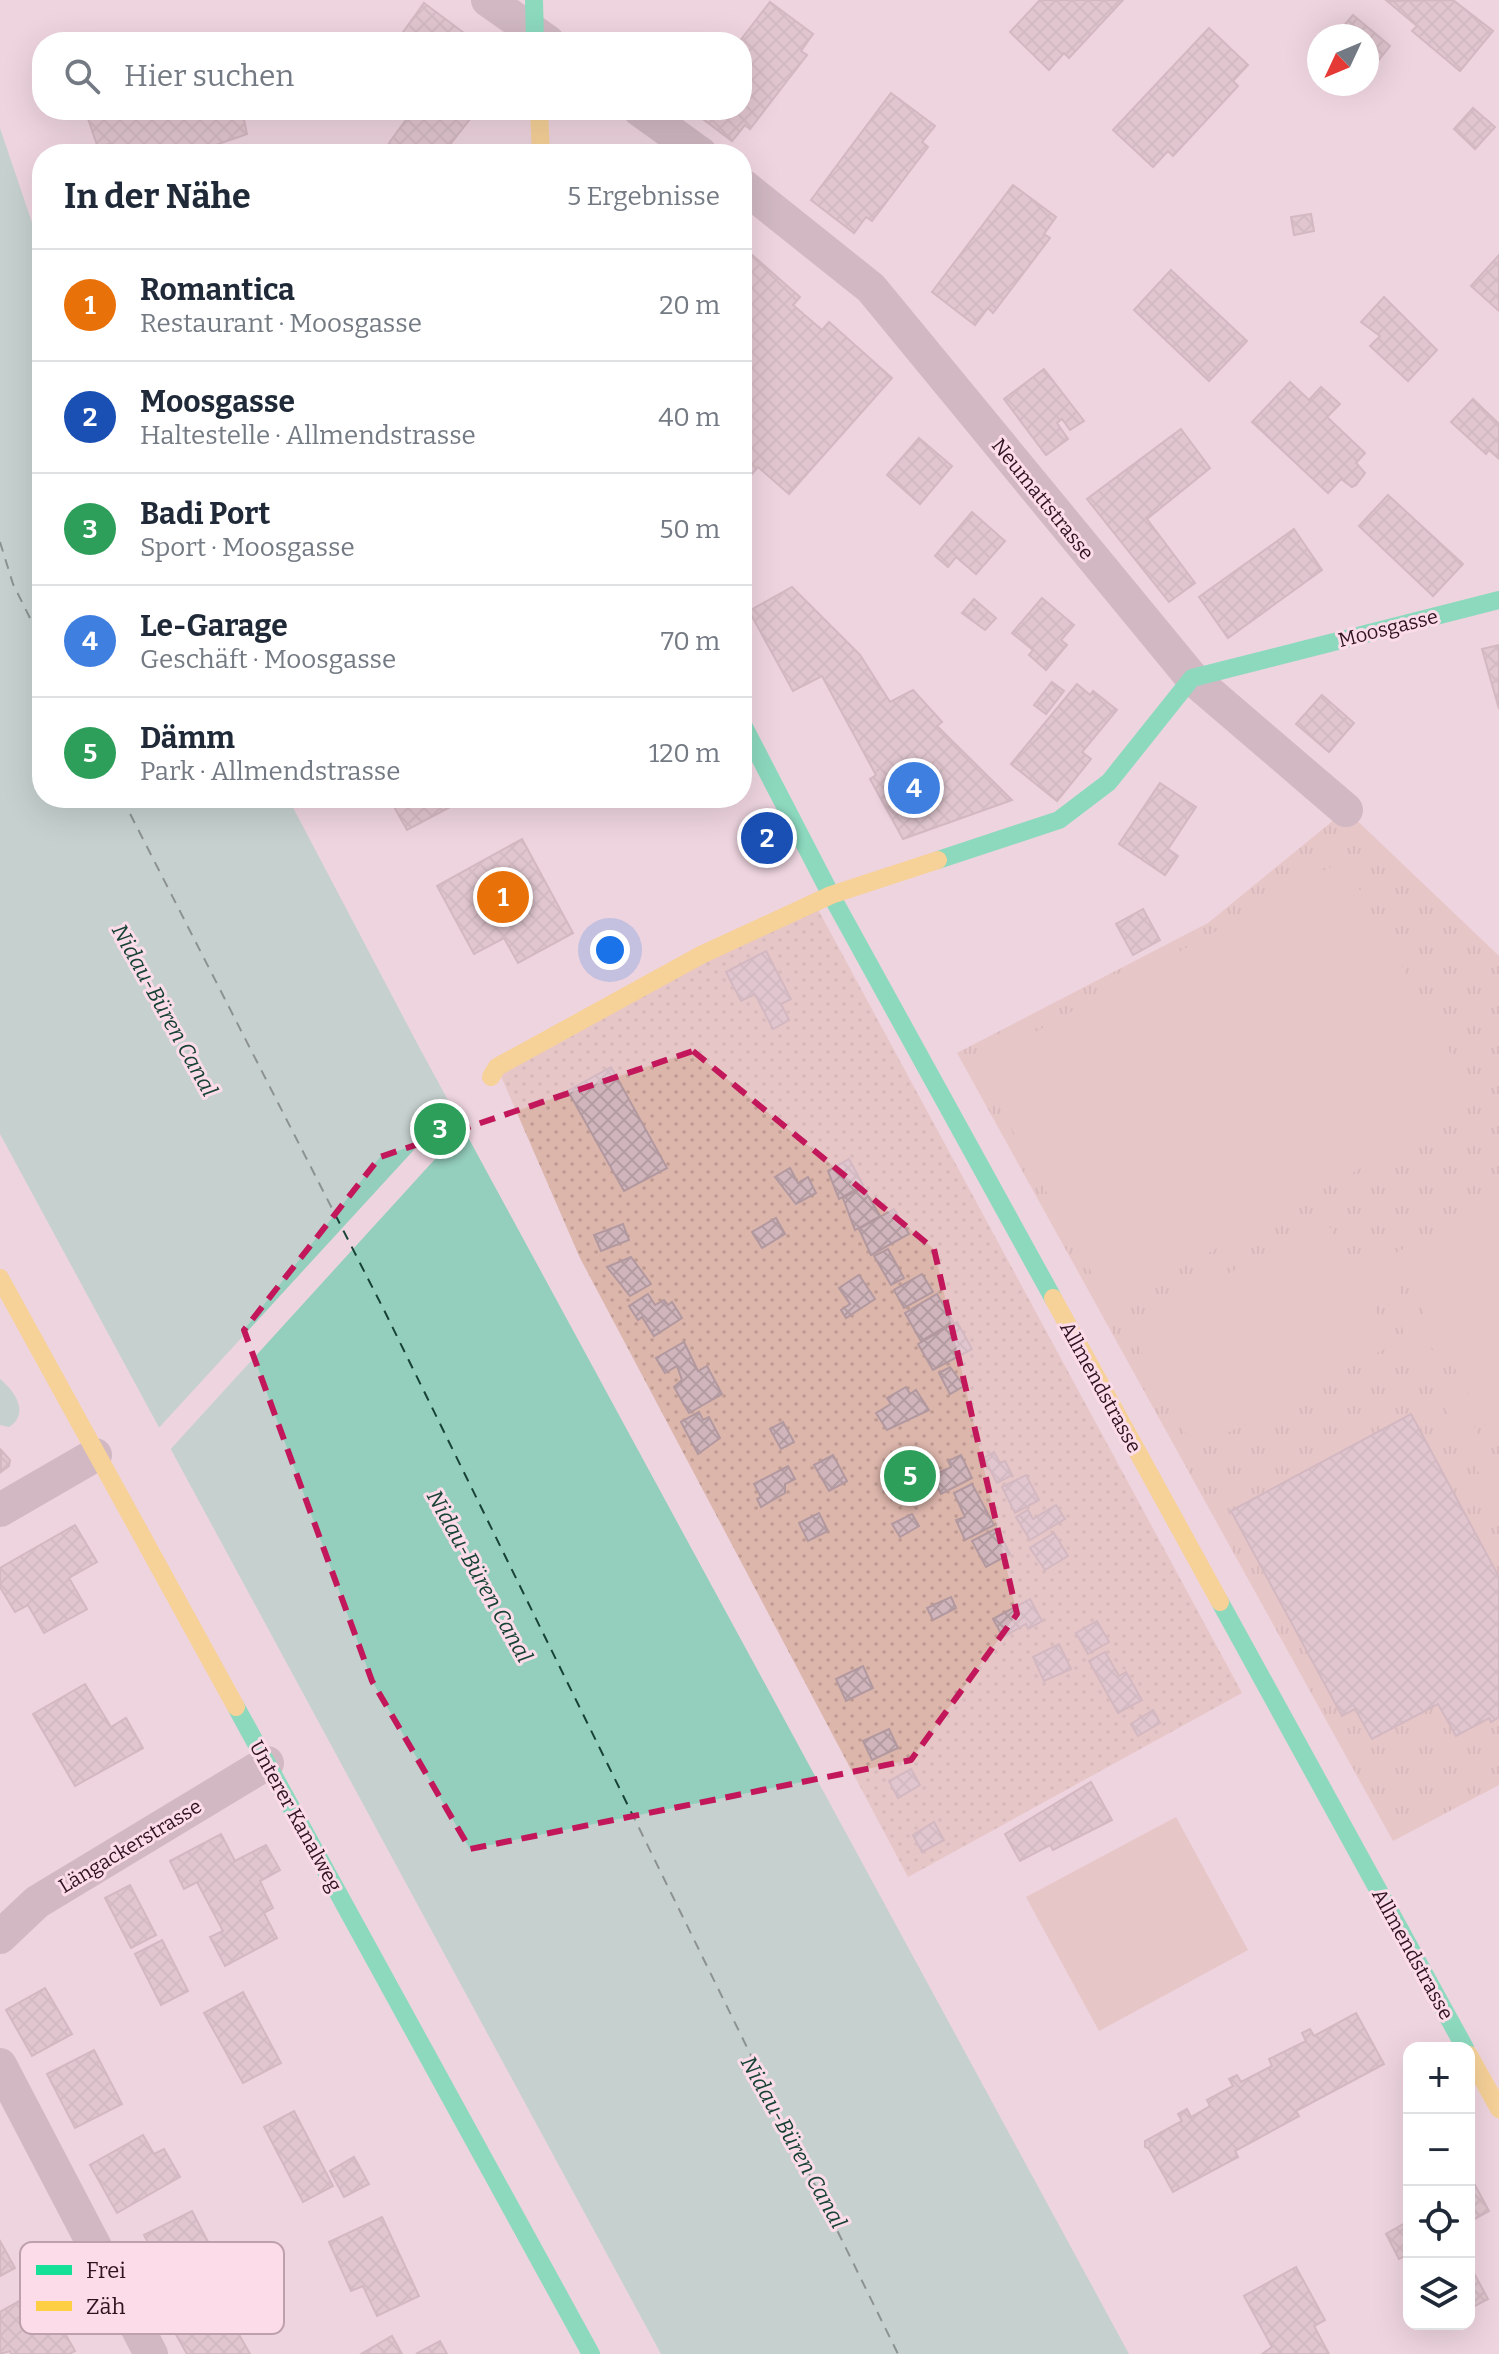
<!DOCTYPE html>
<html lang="de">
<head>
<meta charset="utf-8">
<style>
  :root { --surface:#fff; --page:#f6f6f7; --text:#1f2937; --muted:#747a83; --line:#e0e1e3; --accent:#725763 }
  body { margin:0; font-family:Bitter,serif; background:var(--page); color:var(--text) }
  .controls { position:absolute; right:24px; bottom:24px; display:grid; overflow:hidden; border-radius:16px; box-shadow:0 8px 32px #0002 }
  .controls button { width:72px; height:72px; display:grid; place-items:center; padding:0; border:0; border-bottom:2px solid var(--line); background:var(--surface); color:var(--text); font:40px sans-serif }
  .compass { position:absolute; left:1307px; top:24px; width:72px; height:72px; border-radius:50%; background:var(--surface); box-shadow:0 8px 32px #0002; rotate:226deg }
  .you { position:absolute; left:610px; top:950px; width:28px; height:28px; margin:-20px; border:6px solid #fff; border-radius:50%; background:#1a73e8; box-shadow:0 0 0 12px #1a73e833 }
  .badge { display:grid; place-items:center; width:52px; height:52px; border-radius:50%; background:var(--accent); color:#fff; font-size:26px; font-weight:700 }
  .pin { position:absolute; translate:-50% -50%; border:4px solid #fff; box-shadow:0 2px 8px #0006 }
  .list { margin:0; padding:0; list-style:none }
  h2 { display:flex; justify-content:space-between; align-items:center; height:104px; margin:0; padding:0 32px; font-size:34px }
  h2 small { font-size:26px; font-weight:400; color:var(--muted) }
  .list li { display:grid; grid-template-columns:52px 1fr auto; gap:24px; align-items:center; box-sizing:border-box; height:112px; padding:0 32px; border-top:2px solid var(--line) }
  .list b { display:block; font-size:30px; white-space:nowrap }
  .list p { margin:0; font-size:26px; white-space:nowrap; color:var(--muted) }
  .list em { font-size:26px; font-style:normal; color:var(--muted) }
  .icon { flex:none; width:44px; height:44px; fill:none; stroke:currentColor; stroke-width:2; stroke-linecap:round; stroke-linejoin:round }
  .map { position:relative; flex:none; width:1499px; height:2354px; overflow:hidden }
  .search { position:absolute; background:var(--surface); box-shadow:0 8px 32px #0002; left:32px; top:32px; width:720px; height:88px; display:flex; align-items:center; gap:20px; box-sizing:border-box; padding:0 28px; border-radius:32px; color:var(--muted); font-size:30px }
  .panel { position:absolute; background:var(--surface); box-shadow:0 8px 32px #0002; left:32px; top:144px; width:720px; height:664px; border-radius:32px }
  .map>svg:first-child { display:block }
  .grass { fill:url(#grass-dots) }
  .park { fill:url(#park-tufts) }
  .pitch { fill:#dcb5ab }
  .water { fill:#94cebd }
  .pier { fill:#eed4df }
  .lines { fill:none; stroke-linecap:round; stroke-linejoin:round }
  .ferry { stroke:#184236; stroke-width:2; stroke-dasharray:10 8; stroke-linecap:butt }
  .building { fill:url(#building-cross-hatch); stroke:#b2989f; stroke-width:2 }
  .street { stroke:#ad98a1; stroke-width:34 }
  .fast { stroke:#16e098; stroke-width:18 }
  .slow { stroke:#ffcf43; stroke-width:18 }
  .marked { fill:none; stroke:#c2185b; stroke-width:6; stroke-dasharray:16 10; stroke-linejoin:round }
  .labels { text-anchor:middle; stroke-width:6; stroke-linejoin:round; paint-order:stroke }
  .street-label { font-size:20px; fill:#2f1320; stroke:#fcdce9 }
  .water-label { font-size:22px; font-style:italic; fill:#184236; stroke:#fcdce9 }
  .key { fill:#fcdce9; stroke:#bea0ad; stroke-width:2 }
  .key-label { font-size:22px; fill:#2f1320 }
</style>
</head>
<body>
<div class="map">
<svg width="1499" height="2354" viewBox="0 0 1499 2354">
  <defs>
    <pattern id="grass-dots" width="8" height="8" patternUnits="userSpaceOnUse" patternTransform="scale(2)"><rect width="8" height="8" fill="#dcb5ab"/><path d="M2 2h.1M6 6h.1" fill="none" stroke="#bd9b93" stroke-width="1.8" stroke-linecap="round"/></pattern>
    <pattern id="park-tufts" width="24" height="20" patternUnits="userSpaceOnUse" patternTransform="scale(2)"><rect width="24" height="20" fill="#dcb5ab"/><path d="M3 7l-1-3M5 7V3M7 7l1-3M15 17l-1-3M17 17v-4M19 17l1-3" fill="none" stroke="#bd9b93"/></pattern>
    <pattern id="building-cross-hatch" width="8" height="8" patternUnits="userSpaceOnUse" patternTransform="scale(2)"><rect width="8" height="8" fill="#d0b6bc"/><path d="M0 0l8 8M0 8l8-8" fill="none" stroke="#b39ca1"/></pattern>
  </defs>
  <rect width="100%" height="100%" fill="#eed4df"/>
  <polygon class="grass" points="815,904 1242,1693 908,1877 580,1258 497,1067"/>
  <polygon class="park" points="1346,810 1499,956 1499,1785 1393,1841 957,1053 1208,923"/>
  <g class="pitch">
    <polygon points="1343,860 1478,1103 1111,1307 976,1065"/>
    <polygon points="1499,1198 1499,1447 1392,1255"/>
    <polygon points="1326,1220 1394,1344 1195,1450 1128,1328"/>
    <polygon points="1378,1252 1499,1472 1499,1510 1365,1259"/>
    <polygon points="1176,1817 1248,1950 1099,2031 1026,1897"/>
  </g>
  <g class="water">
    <polygon points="0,128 42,252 42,798 288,798 418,1045 1129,2354 661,2354 0,1134"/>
    <path d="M0,1379C15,1391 30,1414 9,1427L0,1425Z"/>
  </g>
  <polygon class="pier" points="456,1104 467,1124 168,1452 156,1431"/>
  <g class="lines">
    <g class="ferry">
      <polyline points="0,542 13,584 42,642"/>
      <polyline points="122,798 384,1310 898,2354"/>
    </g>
  </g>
  <g class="building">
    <polygon points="1040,0 1123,0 1069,58 1064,53 1049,70 1010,32"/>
    <polygon points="1453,0 1493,31 1460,71 1412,31 1417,26 1387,1"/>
    <polygon points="770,2 813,34 801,51 807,55 750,129 745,125 732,141 691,110 742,110 739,42"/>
    <polygon points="424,3 476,42 396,42"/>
    <polygon points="1353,15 1390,46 1374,66 1367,60 1367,36 1336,35"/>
    <polygon points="1209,28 1248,65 1233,81 1238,86 1173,156 1168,151 1153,167 1113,130"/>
    <polygon points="891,93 935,126 922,142 928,147 872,221 866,217 854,233 811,200"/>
    <polygon points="1473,108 1495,127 1475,149 1454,129"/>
    <polygon points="95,110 242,110 247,134 204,149 201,154 112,154 109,144 98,148 86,113"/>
    <polygon points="413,110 477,110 449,146 459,154 404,154 389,143"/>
    <polygon points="1013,185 1056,217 1044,234 1050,238 993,313 988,308 975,325 932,292"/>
    <polygon points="1311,214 1314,231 1294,235 1291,217"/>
    <polygon points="742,246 800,297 793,305 822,330 829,322 892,378 789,494 758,467 742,485"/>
    <polygon points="1499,255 1499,311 1471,286"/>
    <polygon points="1171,270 1247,341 1209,381 1134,310"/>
    <polygon points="1384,297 1437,350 1408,381 1370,346 1380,336 1361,322"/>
    <polygon points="1044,369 1084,421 1070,430 1062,419 1057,423 1068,439 1046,455 1004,399"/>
    <polygon points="1290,382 1309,400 1321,387 1340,404 1327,417 1365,453 1356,463 1365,473 1356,485 1352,487 1341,479 1328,493 1252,422"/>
    <polygon points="1473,399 1499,424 1499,459 1489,450 1486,454 1451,422"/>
    <polygon points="1181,429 1210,468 1147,519 1195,583 1169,602 1087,499"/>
    <polygon points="919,438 952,466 920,504 887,475"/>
    <polygon points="1388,495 1463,564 1433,596 1359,526"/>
    <polygon points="972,512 1005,541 976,574 956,557 948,567 935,556"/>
    <polygon points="1294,529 1322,570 1228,638 1199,597"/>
    <polygon points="792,587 860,655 890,702 913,690 942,722 937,726 1012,800 903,839 870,779 876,775 822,676 793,691 749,611"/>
    <polygon points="1042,598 1074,625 1061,640 1067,645 1046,670 1029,655 1033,650 1012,633"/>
    <polygon points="974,599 996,618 985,630 962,613"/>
    <polygon points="1499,645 1499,709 1482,649"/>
    <polygon points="1052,682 1064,691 1046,714 1034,705"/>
    <polygon points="1077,684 1090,695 1093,691 1117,710 1082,752 1091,759 1057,801 1011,764"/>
    <polygon points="1322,695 1354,723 1329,752 1296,724"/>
    <polygon points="1160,783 1196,807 1168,849 1178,856 1165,875 1119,844"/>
    <polygon points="389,798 448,798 452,806 407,830"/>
    <polygon points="522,839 573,933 518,963 504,938 474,954 437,886"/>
    <polygon points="1143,909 1160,940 1133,955 1116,924"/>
    <polygon points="766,951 791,999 781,1004 789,1020 773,1029 755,994 741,1001 726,972"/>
    <polygon points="611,1067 667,1168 624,1191 568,1091"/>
    <polygon points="849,1159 863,1185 839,1199 828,1171"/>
    <polygon points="790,1168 798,1183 808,1177 816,1193 796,1204 775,1177"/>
    <polygon points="863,1187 880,1216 855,1230 843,1198"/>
    <polygon points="894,1209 909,1234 871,1255 859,1229"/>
    <polygon points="776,1218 785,1234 762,1248 752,1232"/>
    <polygon points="623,1224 629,1240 601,1251 594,1235"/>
    <polygon points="888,1249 904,1278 891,1285 874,1256"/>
    <polygon points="631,1257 651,1284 630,1296 607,1267"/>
    <polygon points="922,1274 933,1292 904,1308 894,1290"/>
    <polygon points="859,1275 875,1299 846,1318 841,1310 850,1304 839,1288"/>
    <polygon points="648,1294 655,1305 664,1300 668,1305 672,1302 682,1318 654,1336 642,1317 638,1320 629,1306"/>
    <polygon points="937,1294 953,1322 921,1341 905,1313"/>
    <polygon points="957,1322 972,1349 933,1370 918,1344"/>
    <polygon points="684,1342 698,1371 707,1366 722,1394 689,1413 674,1387 682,1380 677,1366 665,1373 656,1358"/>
    <polygon points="950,1367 964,1386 950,1394 939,1373"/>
    <polygon points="906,1387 910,1394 916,1390 929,1410 887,1430 876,1413 891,1404 887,1398"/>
    <polygon points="699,1412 703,1420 709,1417 720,1438 698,1454 681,1422"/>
    <polygon points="1411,1414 1499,1577 1499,1717 1491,1722 1489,1718 1456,1736 1438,1704 1372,1739 1355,1709 1342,1716 1231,1511"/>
    <polygon points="783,1422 794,1442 781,1449 770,1429"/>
    <polygon points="1,1450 10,1460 9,1466 1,1472"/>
    <polygon points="994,1452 1000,1463 1005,1461 1012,1475 997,1483 984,1458"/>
    <polygon points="833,1455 847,1481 829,1491 814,1465"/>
    <polygon points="961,1455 972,1478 941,1494 932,1476 951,1467 948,1461"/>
    <polygon points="788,1466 795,1479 785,1484 785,1493 761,1507 757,1499 761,1497 754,1484"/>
    <polygon points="1026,1475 1039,1500 1015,1513 1002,1487"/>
    <polygon points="972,1484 994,1525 965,1540 956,1520 965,1517 954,1493"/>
    <polygon points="1056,1505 1065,1519 1030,1540 1016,1517 1028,1510 1033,1519"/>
    <polygon points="819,1513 828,1531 808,1541 799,1523"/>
    <polygon points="912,1514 919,1526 900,1537 892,1524"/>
    <polygon points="75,1525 97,1562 69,1578 87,1609 44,1633 28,1605 15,1612 0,1587 0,1568"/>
    <polygon points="997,1528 1010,1554 986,1567 972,1541"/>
    <polygon points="1054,1533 1068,1556 1045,1570 1030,1548"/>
    <polygon points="951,1597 956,1608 933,1620 927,1608"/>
    <polygon points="1030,1599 1042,1621 1028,1629 1026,1624 1003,1637 993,1619"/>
    <polygon points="1097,1621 1109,1642 1088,1654 1076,1633"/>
    <polygon points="1059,1644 1071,1669 1044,1681 1033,1657"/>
    <polygon points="1105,1652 1119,1676 1126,1672 1142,1700 1118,1713 1089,1661"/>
    <polygon points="863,1666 873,1688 846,1701 836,1679"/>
    <polygon points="85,1684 111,1727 126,1718 143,1748 75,1786 33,1714"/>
    <polygon points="1153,1710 1160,1723 1138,1736 1131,1724"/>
    <polygon points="889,1729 898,1748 872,1760 863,1741"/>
    <polygon points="911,1769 920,1785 898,1798 889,1781"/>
    <polygon points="1091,1782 1112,1820 1053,1850 1050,1845 1020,1861 1005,1834"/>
    <polygon points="934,1822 944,1840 922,1852 913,1835"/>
    <polygon points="221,1834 235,1861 266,1845 280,1870 260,1881 273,1908 264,1913 277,1938 225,1966 210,1937 223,1931 197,1882 184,1889 170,1861"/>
    <polygon points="130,1885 156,1935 131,1948 105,1898"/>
    <polygon points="162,1940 188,1991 161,2005 135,1954"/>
    <polygon points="45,1988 72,2034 32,2056 6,2010"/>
    <polygon points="243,1992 281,2063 243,2083 204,2013"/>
    <polygon points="1356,2013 1384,2064 1296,2111 1299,2116 1235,2151 1238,2157 1173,2192 1149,2149 1145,2147 1145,2141 1182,2121 1178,2114 1187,2109 1191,2117 1210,2106 1207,2100 1233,2086 1229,2079 1237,2075 1241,2082 1272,2066 1269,2059 1306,2041 1302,2033 1310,2029 1314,2036"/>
    <polygon points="94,2050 122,2104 75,2128 47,2074"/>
    <polygon points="294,2111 333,2186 303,2202 264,2127"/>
    <polygon points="143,2135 154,2154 164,2149 180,2177 117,2213 90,2165"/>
    <polygon points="354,2157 369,2184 344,2197 330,2171"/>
    <polygon points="1475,2185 1489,2211 1469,2222 1469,2189"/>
    <polygon points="192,2211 220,2265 172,2289 144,2235"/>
    <polygon points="382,2217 419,2296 377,2316 363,2286 351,2291 329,2242"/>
    <polygon points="1409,2221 1409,2254 1399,2259 1386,2234"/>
    <polygon points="0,2241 15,2268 0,2276"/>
    <polygon points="1469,2264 1488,2299 1469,2309"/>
    <polygon points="1296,2267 1325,2320 1314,2326 1329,2354 1262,2354 1272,2347 1244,2296"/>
    <polygon points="40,2289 75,2351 69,2354 11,2354 10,2351 0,2354 0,2312"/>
    <polygon points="218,2297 250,2354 187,2354 170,2324"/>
    <polygon points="392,2336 402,2354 361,2354"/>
    <polygon points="440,2341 447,2354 416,2354"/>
  </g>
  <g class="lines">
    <g class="street">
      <polyline points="488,0 548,42"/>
      <polyline points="640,110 701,154"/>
      <polyline points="742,185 871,288 1192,678 1346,810"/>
      <polyline points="0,1510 95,1455"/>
      <polyline points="0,1937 37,1902 267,1763"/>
      <polyline points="0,2065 151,2354"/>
    </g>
    <g class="fast">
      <polyline points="534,0 535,42"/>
      <polyline points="742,723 831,895 1053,1298"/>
      <polyline points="938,860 1059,820 1109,782 1192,678 1499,600"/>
      <polyline points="1220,1602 1465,2048"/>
      <polyline points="236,1707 591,2354"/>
    </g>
    <g class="slow">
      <polyline points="539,110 541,154"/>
      <polyline points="491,1077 497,1067 701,955 831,895 938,860"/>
      <polyline points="0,1278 236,1707"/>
      <polyline points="1053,1298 1220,1602"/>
      <polyline points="1469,2055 1499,2109"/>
    </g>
  </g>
  <path d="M0 0H1499V2354H0ZM693,1051L934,1249L1017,1614L911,1760L470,1849L372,1681L244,1330L380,1157Z" fill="#eed4df" fill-opacity=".55" fill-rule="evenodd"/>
  <path class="marked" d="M693,1051L934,1249L1017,1614L911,1760L470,1849L372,1681L244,1330L380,1157Z"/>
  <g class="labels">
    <g class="street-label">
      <text transform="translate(1043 499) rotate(51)" y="7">Neumattstrasse</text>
      <text transform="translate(1388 628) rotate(-14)" y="7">Moosgasse</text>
      <text transform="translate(1101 1387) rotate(61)" y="7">Allmendstrasse</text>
      <text transform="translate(296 1816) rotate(61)" y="7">Unterer Kanalweg</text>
      <text transform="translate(130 1846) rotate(-31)" y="7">Längackerstrasse</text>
      <text transform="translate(1413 1954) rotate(61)" y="7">Allmendstrasse</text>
    </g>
    <g class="water-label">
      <text transform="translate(165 1010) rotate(61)" y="8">Nidau-Büren Canal</text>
      <text transform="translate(480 1576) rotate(61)" y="8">Nidau-Büren Canal</text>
      <text transform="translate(794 2142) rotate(61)" y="8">Nidau-Büren Canal</text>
    </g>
  </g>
  <rect x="20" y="2242" width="264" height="92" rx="12" class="key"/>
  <rect x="36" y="2265" width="36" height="10" fill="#16e098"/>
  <rect x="36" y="2301" width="36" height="10" fill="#ffcf43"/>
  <g class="key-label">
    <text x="86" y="2278">Frei</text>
    <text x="86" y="2314">Zäh</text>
  </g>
</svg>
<div class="controls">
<button>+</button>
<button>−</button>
<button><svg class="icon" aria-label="locate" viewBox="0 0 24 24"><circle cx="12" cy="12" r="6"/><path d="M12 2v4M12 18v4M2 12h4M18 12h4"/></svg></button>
<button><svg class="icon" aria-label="layers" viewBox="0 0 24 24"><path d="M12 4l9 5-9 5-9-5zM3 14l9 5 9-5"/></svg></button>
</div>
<svg class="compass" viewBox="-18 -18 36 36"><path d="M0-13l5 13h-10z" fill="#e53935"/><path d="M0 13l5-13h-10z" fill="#747a83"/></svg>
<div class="you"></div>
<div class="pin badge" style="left:503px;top:897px;background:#e8710a">1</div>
<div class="pin badge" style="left:767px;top:838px;background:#1a4fb4">2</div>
<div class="pin badge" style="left:440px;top:1129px;background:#2e9e5b">3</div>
<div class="pin badge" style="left:914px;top:788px;background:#3f7fe0">4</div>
<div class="pin badge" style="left:910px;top:1476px;background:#2e9e5b">5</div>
<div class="search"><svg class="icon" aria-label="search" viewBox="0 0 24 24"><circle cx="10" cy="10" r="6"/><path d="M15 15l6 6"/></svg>Hier suchen</div>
<section class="panel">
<h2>In der Nähe<small>5 Ergebnisse</small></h2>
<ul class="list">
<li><span class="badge" style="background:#e8710a">1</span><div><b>Romantica</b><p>Restaurant · Moosgasse</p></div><em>20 m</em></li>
<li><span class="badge" style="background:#1a4fb4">2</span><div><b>Moosgasse</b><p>Haltestelle · Allmendstrasse</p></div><em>40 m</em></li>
<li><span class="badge" style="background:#2e9e5b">3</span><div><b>Badi Port</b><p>Sport · Moosgasse</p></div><em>50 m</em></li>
<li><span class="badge" style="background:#3f7fe0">4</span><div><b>Le-Garage</b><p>Geschäft · Moosgasse</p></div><em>70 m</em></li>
<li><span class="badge" style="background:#2e9e5b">5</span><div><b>Dämm</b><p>Park · Allmendstrasse</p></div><em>120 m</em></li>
</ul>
</section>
</div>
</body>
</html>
